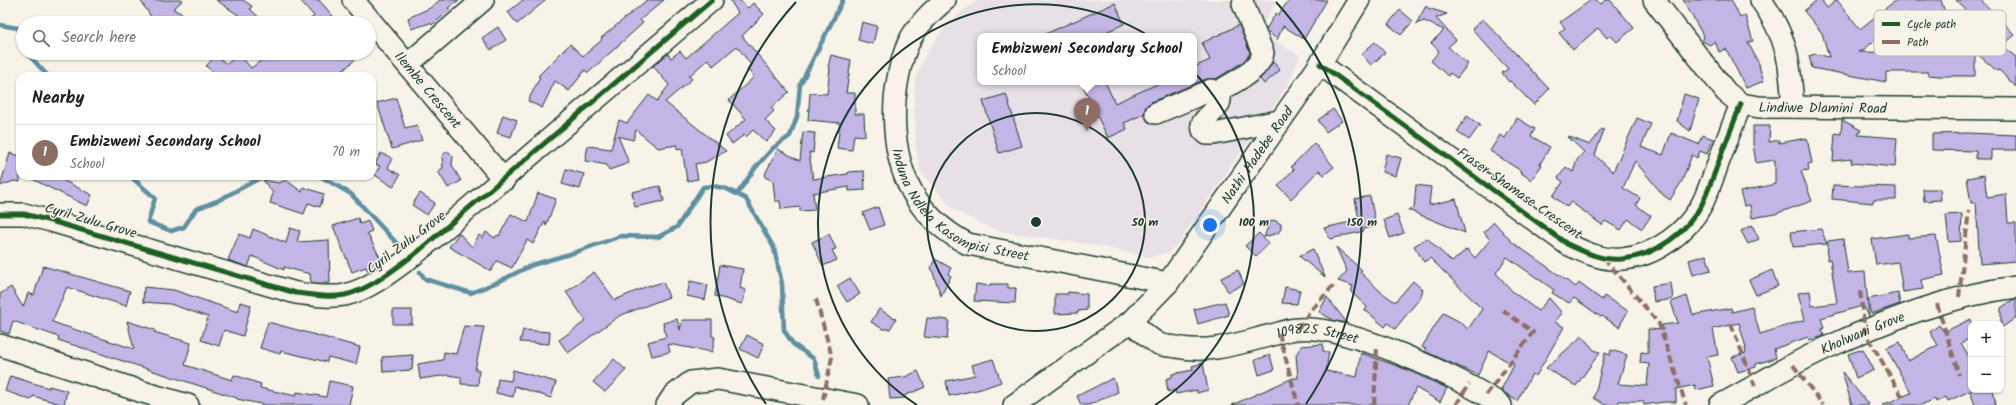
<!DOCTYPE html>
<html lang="en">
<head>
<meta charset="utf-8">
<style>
  :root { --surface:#fff; --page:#f6f6f6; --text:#222; --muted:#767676; --line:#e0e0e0; --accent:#1f3d34 }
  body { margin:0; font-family:Kalam,sans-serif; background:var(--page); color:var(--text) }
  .controls { position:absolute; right:12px; bottom:12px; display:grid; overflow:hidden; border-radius:8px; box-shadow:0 1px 3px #0004 }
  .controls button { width:36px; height:36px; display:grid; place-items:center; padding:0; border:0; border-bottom:1px solid var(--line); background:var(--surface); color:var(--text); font:20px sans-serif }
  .you { position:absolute; left:1210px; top:225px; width:14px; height:14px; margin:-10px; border:3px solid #fff; border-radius:50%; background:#1a73e8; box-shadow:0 0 0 6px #1a73e833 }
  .badge { display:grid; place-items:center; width:26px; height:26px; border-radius:50%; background:var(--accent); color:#fff; font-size:13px; font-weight:700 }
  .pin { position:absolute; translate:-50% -33px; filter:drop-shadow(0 1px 2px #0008) }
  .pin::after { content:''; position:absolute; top:21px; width:14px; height:12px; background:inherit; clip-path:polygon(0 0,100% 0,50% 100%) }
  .popup { position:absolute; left:977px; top:33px; width:220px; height:52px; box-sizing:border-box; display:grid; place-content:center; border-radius:8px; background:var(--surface); filter:drop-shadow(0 1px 3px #0005); font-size:13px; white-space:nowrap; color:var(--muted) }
  .popup b { font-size:15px; color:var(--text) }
  .popup::after { content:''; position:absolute; left:50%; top:100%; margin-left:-8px; border:8px solid transparent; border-top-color:var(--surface) }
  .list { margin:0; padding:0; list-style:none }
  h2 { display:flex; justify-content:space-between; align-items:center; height:52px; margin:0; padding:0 16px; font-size:17px }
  h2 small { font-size:13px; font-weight:400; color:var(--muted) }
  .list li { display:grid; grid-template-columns:26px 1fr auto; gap:12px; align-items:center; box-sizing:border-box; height:56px; padding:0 16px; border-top:1px solid var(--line) }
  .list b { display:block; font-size:15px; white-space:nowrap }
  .list p { margin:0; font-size:13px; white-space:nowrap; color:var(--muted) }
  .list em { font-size:13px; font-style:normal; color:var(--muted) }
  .icon { flex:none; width:22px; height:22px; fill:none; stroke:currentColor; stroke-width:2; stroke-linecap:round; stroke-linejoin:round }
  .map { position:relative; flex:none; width:2016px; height:405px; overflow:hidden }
  .search { position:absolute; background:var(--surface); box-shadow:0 1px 3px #0004; left:16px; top:16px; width:360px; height:44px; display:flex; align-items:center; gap:10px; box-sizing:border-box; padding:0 14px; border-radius:22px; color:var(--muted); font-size:15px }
  .panel { position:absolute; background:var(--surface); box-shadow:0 1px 3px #0004; left:16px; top:72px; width:360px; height:108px; border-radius:12px }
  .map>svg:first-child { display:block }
  .built { fill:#e7e0e7; fill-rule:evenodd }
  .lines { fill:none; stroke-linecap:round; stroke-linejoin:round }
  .stream { stroke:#5e8fa0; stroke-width:4.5 }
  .building { fill:#c3b5e6; stroke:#1f3d34; fill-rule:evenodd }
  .minor-casing { stroke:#1f3d34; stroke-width:24 }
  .minor { stroke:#f7f3e8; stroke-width:21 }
  .quiet { stroke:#8d6e63; stroke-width:4; stroke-dasharray:8 4; stroke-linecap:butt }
  .cycleway-casing { stroke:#f7f3e8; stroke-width:8 }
  .cycleway { stroke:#1b5e20; stroke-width:5 }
  .ring { fill:none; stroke:#1f3d34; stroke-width:2 }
  .labels { text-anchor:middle; stroke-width:3; stroke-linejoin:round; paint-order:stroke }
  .street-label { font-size:14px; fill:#1f3d34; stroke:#f7f3e8 }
  .key { fill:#f7f3e8; stroke:#b6bcb2; stroke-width:1 }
  .key-label { font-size:11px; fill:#1f3d34 }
  .centre { fill:#1f3d34; stroke:#f7f3e8; stroke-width:2 }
  .ring-label { font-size:12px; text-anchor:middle; font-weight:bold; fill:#1f3d34; stroke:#f7f3e8; stroke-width:3; stroke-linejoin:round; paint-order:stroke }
</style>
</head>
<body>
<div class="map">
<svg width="2016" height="405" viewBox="0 0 2016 405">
  <rect width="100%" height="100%" fill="#f7f3e8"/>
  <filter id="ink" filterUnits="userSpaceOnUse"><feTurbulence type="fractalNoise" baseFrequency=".025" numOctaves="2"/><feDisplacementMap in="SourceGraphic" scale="8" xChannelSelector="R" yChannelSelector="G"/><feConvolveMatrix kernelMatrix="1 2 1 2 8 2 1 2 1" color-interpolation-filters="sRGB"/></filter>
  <g filter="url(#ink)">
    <path class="built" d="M977,0H1277L1263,25L1268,36L1300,56L1291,78L1264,124L1237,157L1178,244L1168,253L1149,257L1088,244L1005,232L993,229L954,210L949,205L920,171L915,144L916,138L914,106L915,79L925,55L948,23ZM980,36H1194V82H980Z"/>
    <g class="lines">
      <g class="stream">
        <polyline points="0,25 18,28 23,43"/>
        <polyline points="27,53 48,76"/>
        <polyline points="130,176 155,198 148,222 171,231 184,227 196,209 219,200 260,178 268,176"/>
        <polyline points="320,176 351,194 402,249"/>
        <polyline points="737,194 756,167 773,148 790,136 797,117 800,85 843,0"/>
        <polyline points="420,272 425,279 471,293 500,281 532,265 573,253 621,236 658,237 677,227 703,187 714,186 727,189 746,199 774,248 782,284 784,330 793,344 814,359 819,376"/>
      </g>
    </g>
    <g class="building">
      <polygon points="140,0 183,0 173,9 201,23 172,23 163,19 155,23"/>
      <polygon points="216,0 243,0 252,6 250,9 265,23 250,23"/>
      <polygon points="300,0 319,0 339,23 306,23 314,16"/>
      <polygon points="440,0 459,0 448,8 450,10 432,25 430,23 411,29 408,18 430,8"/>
      <polygon points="523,0 546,0 517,24 508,12"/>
      <polygon points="647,0 664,0 640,20 643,23 588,73 585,70 569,91 555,81 542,108 528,101 540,77 538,76 570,44 583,56 602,40 601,38"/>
      <polygon points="730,0 739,0 748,8 753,3 764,14 742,36 789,92 771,108 774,111 765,120 776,131 766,142 753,130 746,137 744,135 732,144 726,136 746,119 729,100 754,77 747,69 751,65 737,46 713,66 708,59 689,76 692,79 665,102 726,151 706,162 695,164 698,179 687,181 682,148 677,149 677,145 658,148 636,130 633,140 618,136 629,163 609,170 607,165 585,161 588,146 611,149 619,120 627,123 649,95 657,101 669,85 653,66 668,54 671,58 680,51 686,58 738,13"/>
      <polygon points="1289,0 1327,0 1304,39 1283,26 1277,40 1266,29 1276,13 1278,15"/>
      <polygon points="1591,0 1596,0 1601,4 1606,0 1610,0 1634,28 1617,42 1610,35 1607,38 1598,28 1573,50 1559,33 1565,28 1560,22"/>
      <polygon points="1683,0 1731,0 1740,17 1745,15 1753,41 1748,42 1760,66 1759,66 1764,81 1746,88 1726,49 1719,52 1715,41 1710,45 1702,41 1704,37"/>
      <path d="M1817,0H1821L1827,8L1837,0L1860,29L1896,0H1941L1954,39L1957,37L1987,36L1956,0H1981L2015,35L2002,46L2016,57V87L1999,70L1997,71L1975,52V76H1939L1928,75V72H1886V82L1812,68L1809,56L1815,54L1829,57L1822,33L1804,11ZM1910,12L1917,29L1930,24L1938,49H1931V51H1913V53L1858,52L1862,51Z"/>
      <polygon points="1115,3 1124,24 1097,36 1041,36"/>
      <polygon points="1426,6 1428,8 1447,14 1436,18 1456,40 1448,47 1468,64 1457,78 1450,73 1448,76 1431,61 1439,51 1431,43 1444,30 1424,21 1416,24"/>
      <polygon points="1400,10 1413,21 1401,35 1388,24"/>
      <polygon points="1483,19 1549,89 1534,105 1510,81 1509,82 1502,73 1508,69 1472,29"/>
      <polygon points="862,22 877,26 873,44 858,40"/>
      <polygon points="1239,25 1250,53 1243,62 1216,79 1206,79 1151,102 1146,106 1144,114 1124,123 1127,129 1108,138 1081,82 1105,82 1115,103 1162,82 1194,82 1194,67 1210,60 1202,43"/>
      <polygon points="498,27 506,40 491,50 482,38"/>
      <polygon points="1375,42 1385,53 1371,65 1361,54"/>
      <polygon points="271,53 362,53 337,76 212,76 215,74 206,66 216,56 227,64 239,54 251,68"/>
      <polygon points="831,55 851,60 846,93 855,93 855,114 864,114 865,136 854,135 852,150 837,148 840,123 808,120 810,93 827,94 830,68 828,67"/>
      <polygon points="1273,62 1280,70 1264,84 1260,79"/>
      <polygon points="1006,94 1022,146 999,153 983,101"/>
      <polygon points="1684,94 1699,99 1690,131 1677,121"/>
      <polygon points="396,98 405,128 417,125 422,140 392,149 377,103"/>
      <polygon points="1333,109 1342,121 1326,132 1318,120"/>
      <polygon points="503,115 517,120 511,137 497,133"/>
      <polygon points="1467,116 1480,125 1469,140 1457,132"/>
      <polygon points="1517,118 1535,129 1531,136 1550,147 1540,164 1542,165 1531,180 1520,172 1521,171 1490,151 1500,135 1505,138"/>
      <polygon points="1637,118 1651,124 1641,147 1663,155 1671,133 1698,144 1703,135 1713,139 1707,154 1700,151 1697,158 1692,155 1682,181 1670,200 1663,195 1635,161 1623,188 1640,198 1636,205 1651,216 1642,229 1628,219 1621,230 1605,221 1602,225 1571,202 1567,207 1553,196 1563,182 1558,178 1566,167 1573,172 1577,160 1584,152 1567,136 1590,145 1602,129 1604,130 1595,155 1613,172"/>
      <polygon points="1842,120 1861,130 1858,135 1897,138 1895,167 1851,163 1852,159 1833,161 1835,133 1841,134"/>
      <polygon points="1753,126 1770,126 1769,142 1779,140 1779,143 1807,138 1812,163 1808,164 1809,170 1801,171 1812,201 1775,214 1752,218 1750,205 1744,206 1740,192 1775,184 1775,160 1756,163 1753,144"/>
      <polygon points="803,132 815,133 813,153 809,152 813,179 848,174 848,172 864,171 865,190 849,191 849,187 813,193 815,210 800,211 800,207 781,209 780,201 775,201 773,181 765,177 766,172 778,149 800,161"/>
      <polygon points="1968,133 2016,135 2016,150 1991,150 1991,159 1976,159 1976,151 1932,150 1932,134"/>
      <polygon points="1314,143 1334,167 1324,175 1319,170 1291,199 1278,186 1294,169 1291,167"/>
      <polygon points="446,152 449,152 453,156 452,165 461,181 448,188 438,171 443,168 442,156"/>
      <polygon points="10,153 20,156 20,182 14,181 0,186"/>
      <polygon points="381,153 392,158 388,168 400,175 393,187 375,175 380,166 375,164"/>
      <polygon points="1386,154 1401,158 1396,176 1382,172"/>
      <polygon points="566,169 584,174 580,189 562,184"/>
      <polygon points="1984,175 1987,197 2006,194 2008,223 2016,223 2016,261 1980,264 1976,203 1971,203 1967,178"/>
      <polygon points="26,176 55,176 92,195 87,206"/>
      <polygon points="263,180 279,183 286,180 302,192 303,187 324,194 320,207 308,203 304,214 270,203 273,193"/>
      <polygon points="1416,185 1431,187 1429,205 1456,199 1465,233 1408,210 1414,208"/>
      <polygon points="1833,185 1896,187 1896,200 1874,200 1873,203 1832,199"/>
      <polygon points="660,186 664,201 635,207 632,192"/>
      <polygon points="1923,189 1940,189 1941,200 1924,201"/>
      <polygon points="420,193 435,203 427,215 412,205"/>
      <polygon points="538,193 556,199 546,226 545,221 533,244 527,240 512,268 497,261 491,271 449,247 459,233 472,247 479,235 483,238 486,232 495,238 497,235 499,236 511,214 528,222"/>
      <polygon points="1370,196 1376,226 1364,229 1364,231 1330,239 1324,228 1359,220 1355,199"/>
      <polygon points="878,207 884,225 870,230 863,213"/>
      <polygon points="1962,214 1961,241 1949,242 1946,215"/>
      <polygon points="1397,215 1404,233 1390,238 1384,220"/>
      <polygon points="358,218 360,224 368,221 372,231 367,233 383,263 368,271 366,267 352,272 333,226"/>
      <polygon points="1274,220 1281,224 1281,229 1278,233 1264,237 1270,222"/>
      <polygon points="1494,222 1512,242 1576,287 1579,283 1602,300 1604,296 1628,311 1619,327 1602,316 1601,317 1574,298 1569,303 1552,293 1554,290 1507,257 1496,273 1512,291 1538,311 1549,298 1562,313 1555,322 1564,327 1536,376 1532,374 1517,401 1501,390 1514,365 1489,351 1478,375 1424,351 1426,349 1422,347 1443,313 1460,322 1468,329 1482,309 1430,258 1424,262 1414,246 1427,238 1452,262 1467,249 1475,258 1490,240 1484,232"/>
      <polygon points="1752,225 1759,239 1748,244 1741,231"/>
      <polygon points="290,228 300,231 297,242 329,240 330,283 311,283 310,274 284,267 284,270 252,256 248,267 228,260 239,234 250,238 253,229 286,243"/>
      <polygon points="1821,229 1827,244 1793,247 1791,232"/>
      <polygon points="1259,233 1269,244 1256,256 1245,246"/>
      <polygon points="829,234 836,249 832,250 837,260 823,266 812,242"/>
      <polygon points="1908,234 1908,238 1936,236 1944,275 1921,280 1923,289 1903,292 1898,262 1876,265 1872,239"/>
      <polygon points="1843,239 1848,273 1865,272 1869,316 1862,304 1862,306 1821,318 1824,328 1822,329 1824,336 1809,340 1808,337 1774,349 1776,358 1756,364 1756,367 1738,372 1732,357 1746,353 1745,348 1746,348 1739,323 1713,329 1718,355 1707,357 1714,386 1696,390 1695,385 1676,389 1676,402 1664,402 1644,405 1643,401 1619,401 1618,405 1605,405 1594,398 1605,353 1610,355 1611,350 1627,355 1618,384 1647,386 1649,364 1640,363 1641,352 1648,353 1648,329 1663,330 1662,325 1678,323 1671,302 1687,296 1693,315 1731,308 1732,312 1752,307 1760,334 1805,320 1798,293 1810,291 1812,306 1837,303 1830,259 1827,260 1828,241"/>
      <polygon points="1336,247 1362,270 1360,272 1380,291 1395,302 1413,281 1423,290 1420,298 1395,329 1388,323 1385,327 1365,310 1367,307 1351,292 1353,286 1338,281 1347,271"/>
      <polygon points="1313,249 1325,277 1299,256"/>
      <polygon points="1706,255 1711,270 1693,275 1689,260"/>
      <polygon points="935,259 951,268 948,274 951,276 941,296 931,267"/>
      <polygon points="720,265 743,269 740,288 746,290 742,304 715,296"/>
      <polygon points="43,266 130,291 126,306 67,287 52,322 134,349 127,321 155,330 154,332 191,343 185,365 232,380 234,375 261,384 260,388 296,396 297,392 326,397 329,381 353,386 349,405 265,405 237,399 237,398 58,340 59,337 13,321 9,334 0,331 0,294 11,287 23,307 28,293 34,295"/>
      <polygon points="1238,270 1244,284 1228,292 1221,278"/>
      <polygon points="1772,270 1778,286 1756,295 1749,280"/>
      <polygon points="594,272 615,300 650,285 650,286 663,282 669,297 619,316 568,353 559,340 586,321 566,292"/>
      <polygon points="850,278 860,294 847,302 837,286"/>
      <polygon points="690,281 708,285 705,300 687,296"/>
      <polygon points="1671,283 1673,299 1654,302 1652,286"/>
      <polygon points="976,284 990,286 990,284 1008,284 1008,288 1016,288 1015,303 974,301"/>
      <polygon points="144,287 174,290 238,312 240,302 251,305 243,336 224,330 219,346 201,340 208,317 170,304 143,302"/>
      <polygon points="1285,287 1300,290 1297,304 1282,303"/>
      <polygon points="1068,292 1087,294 1087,310 1078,311 1078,313 1055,314 1055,294 1068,294"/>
      <polygon points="1898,293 1900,304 1871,314 1868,299"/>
      <polygon points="1327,297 1347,323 1335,321 1319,312"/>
      <polygon points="2014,299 2016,299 2016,318 2001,328 2001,308"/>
      <polygon points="1225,302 1229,315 1198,324 1194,309"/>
      <polygon points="879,309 896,319 890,329 883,329 871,322"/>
      <rect x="393" y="310" width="19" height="14"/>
      <polygon points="927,318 949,320 947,339 924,337"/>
      <polygon points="677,319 680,330 682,320 712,320 712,336 715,337 712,352 668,344 670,352 652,356 648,342 666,337 663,323"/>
      <polygon points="1971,319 1971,338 1961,343 1971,360 1971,390 1993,390 1996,405 1975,405 1970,391 1948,401 1946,397 1936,402 1935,399 1921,405 1882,405 1911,393 1886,348 1900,342 1908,361 1938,345 1930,332 1939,325 1944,332"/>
      <polygon points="268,322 360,347 356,364 328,357 327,362 281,351 280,354 260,348"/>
      <polygon points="464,326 484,327 475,370 479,370 478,385 461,384 461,377 448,375 420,379 418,364 443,360 444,352 456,354"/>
      <polygon points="523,330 550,332 549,344 520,342"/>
      <polygon points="747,335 764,344 758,358 740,349"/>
      <polygon points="1582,336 1594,350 1600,352 1576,386 1546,368"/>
      <polygon points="1323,344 1323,351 1329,352 1326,371 1357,377 1361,353 1405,369 1447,388 1440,402 1416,388 1408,405 1232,405 1293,378 1298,378 1296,355 1301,346"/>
      <polygon points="1863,349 1874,370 1856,378 1848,354"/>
      <polygon points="413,355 412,370 383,372 382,357"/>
      <polygon points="1270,355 1274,370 1259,375 1255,360"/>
      <polygon points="614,359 626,370 605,392 593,382"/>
      <polygon points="993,359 1001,382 981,389 949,396 946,381 975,375 972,365"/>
      <polygon points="1203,363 1208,390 1197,393 1197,390 1176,394 1175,390 1168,392 1166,379 1172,377 1172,374 1193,370 1192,366"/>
      <polygon points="513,370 556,382 551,398 515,386 513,397 496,393 498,379 511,381"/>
      <polygon points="918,371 925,387 904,396 905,398 890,399 888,379 905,377"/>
      <polygon points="1842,372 1869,405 1852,405"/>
      <polygon points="10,376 49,388 49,386 67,391 64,405 33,396 31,400 5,391"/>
      <polygon points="1113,378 1118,392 1089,405 1081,405 1077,396"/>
    </g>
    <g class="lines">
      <g class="minor-casing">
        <g id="minor">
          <path id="s1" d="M353,0L504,180"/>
          <path id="s2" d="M945,0C932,11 919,23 911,38C901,57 897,79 895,100C891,163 910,214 968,244L1168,283"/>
          <path id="s3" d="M1654,0L1726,92L1741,104L1759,107L2016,109"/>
          <path d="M1761,0C1788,39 1790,61 1793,107"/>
          <polyline points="408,64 483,0"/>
          <path d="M1320,64L1567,244C1584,252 1603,261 1622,259C1656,256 1687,232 1702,204C1707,194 1711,182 1715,172C1723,149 1732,127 1741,104"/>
          <path d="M1218,92C1233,82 1259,72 1263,53L1243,4"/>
          <path d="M1156,113L1211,90L1218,92C1226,106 1209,112 1202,124L1203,130L1207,134H1214L1279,121"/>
          <path d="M0,214H24L51,221L296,293C312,295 329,298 345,295C371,289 394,269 415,254L712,0"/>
          <path id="s4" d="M1130,322C1139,328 1148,338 1159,344C1163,346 1171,346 1176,347C1209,354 1240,343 1272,335C1280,333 1289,329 1298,329C1346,324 1461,377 1501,405"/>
          <polyline points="0,345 146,393 188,405"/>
          <polyline points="667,405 673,396 691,382 718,379 858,405"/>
          <path id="s5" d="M1014,405L1130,322L1168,283L1320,64L1359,0"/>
          <path id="s6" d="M1720,405C1758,385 1795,361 1835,344C1893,318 1953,295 2016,287"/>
        </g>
      </g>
      <use href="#minor" class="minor"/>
      <g class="quiet">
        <polyline points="1604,258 1659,324 1686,405"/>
        <polyline points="1860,291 1865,332 1903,398"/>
        <polyline points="1959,297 1969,210"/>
        <polyline points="816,299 832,357 823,399"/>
        <polyline points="1937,304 1959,375"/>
        <polyline points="1731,324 1755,386"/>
        <polyline points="1298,329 1311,310 1334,285"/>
        <polyline points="1279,333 1298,405"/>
        <polyline points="1793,365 1823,405"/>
        <polyline points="1486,395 1533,332 1500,308"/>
        <polyline points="1374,405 1377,346"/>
        <polyline points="1456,405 1469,384"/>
      </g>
      <g class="cycleway-casing">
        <g id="cycleway">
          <path d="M1320,64L1567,244C1584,252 1603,261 1622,259C1656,256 1687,232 1702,204C1707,194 1711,182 1715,172C1723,149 1732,127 1741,104"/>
          <path d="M0,214H24L51,221L296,293C312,295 329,298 345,295C371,289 394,269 415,254L712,0"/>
        </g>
      </g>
      <use href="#cycleway" class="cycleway"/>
    </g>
  </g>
  <g class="ring">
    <circle cx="1036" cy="222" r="109"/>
    <path d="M917 405A218 218 0 1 1 1155 405"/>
    <path d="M766 404A326 326 0 0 1 796 2M1276 2A326 326 0 0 1 1306 404"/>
  </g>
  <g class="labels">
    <g class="street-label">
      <text dy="5" stroke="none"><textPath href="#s1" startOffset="117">Ilembe Crescent</textPath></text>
      <text dy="5" stroke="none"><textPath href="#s3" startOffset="218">Lindiwe Dlamini Road</textPath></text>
      <text dy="5" stroke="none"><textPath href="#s5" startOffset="353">Nathi Hadebe Road</textPath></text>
      <text transform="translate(1520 193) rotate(35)" y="5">Fraser Shamase Crescent</text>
      <text dy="5" stroke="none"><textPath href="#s2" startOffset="257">Induna Ndlela Kasompisi Street</textPath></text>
      <text transform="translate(91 220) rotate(16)" y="5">Cyril Zulu Grove</text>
      <text transform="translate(406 242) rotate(-37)" y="5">Cyril Zulu Grove</text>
      <text dy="5" stroke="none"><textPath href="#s6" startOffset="160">Kholwani Grove</textPath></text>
      <text dy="5" stroke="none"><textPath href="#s4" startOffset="198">109825 Street</textPath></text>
    </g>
  </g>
  <rect x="1874" y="10" width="132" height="46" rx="6" class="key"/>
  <rect x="1882" y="22" width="18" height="4" fill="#1b5e20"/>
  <rect x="1882" y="40" width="18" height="4" fill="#8d6e63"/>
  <g class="key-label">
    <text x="1907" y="28">Cycle path</text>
    <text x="1907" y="46">Path</text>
  </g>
  <circle cx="1036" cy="222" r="6" class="centre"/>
  <g class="ring-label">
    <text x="1145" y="226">50 m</text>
    <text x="1254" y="226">100 m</text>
    <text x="1362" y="226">150 m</text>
  </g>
</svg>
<div class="controls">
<button>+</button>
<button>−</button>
</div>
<div class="you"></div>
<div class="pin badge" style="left:1087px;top:131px;background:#8d6e63">1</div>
<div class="popup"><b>Embizweni Secondary School</b>School</div>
<div class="search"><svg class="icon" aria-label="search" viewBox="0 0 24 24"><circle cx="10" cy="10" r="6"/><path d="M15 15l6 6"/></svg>Search here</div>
<section class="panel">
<h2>Nearby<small></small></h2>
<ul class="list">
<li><span class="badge" style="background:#8d6e63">1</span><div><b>Embizweni Secondary School</b><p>School</p></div><em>70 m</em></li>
</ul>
</section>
</div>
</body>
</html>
